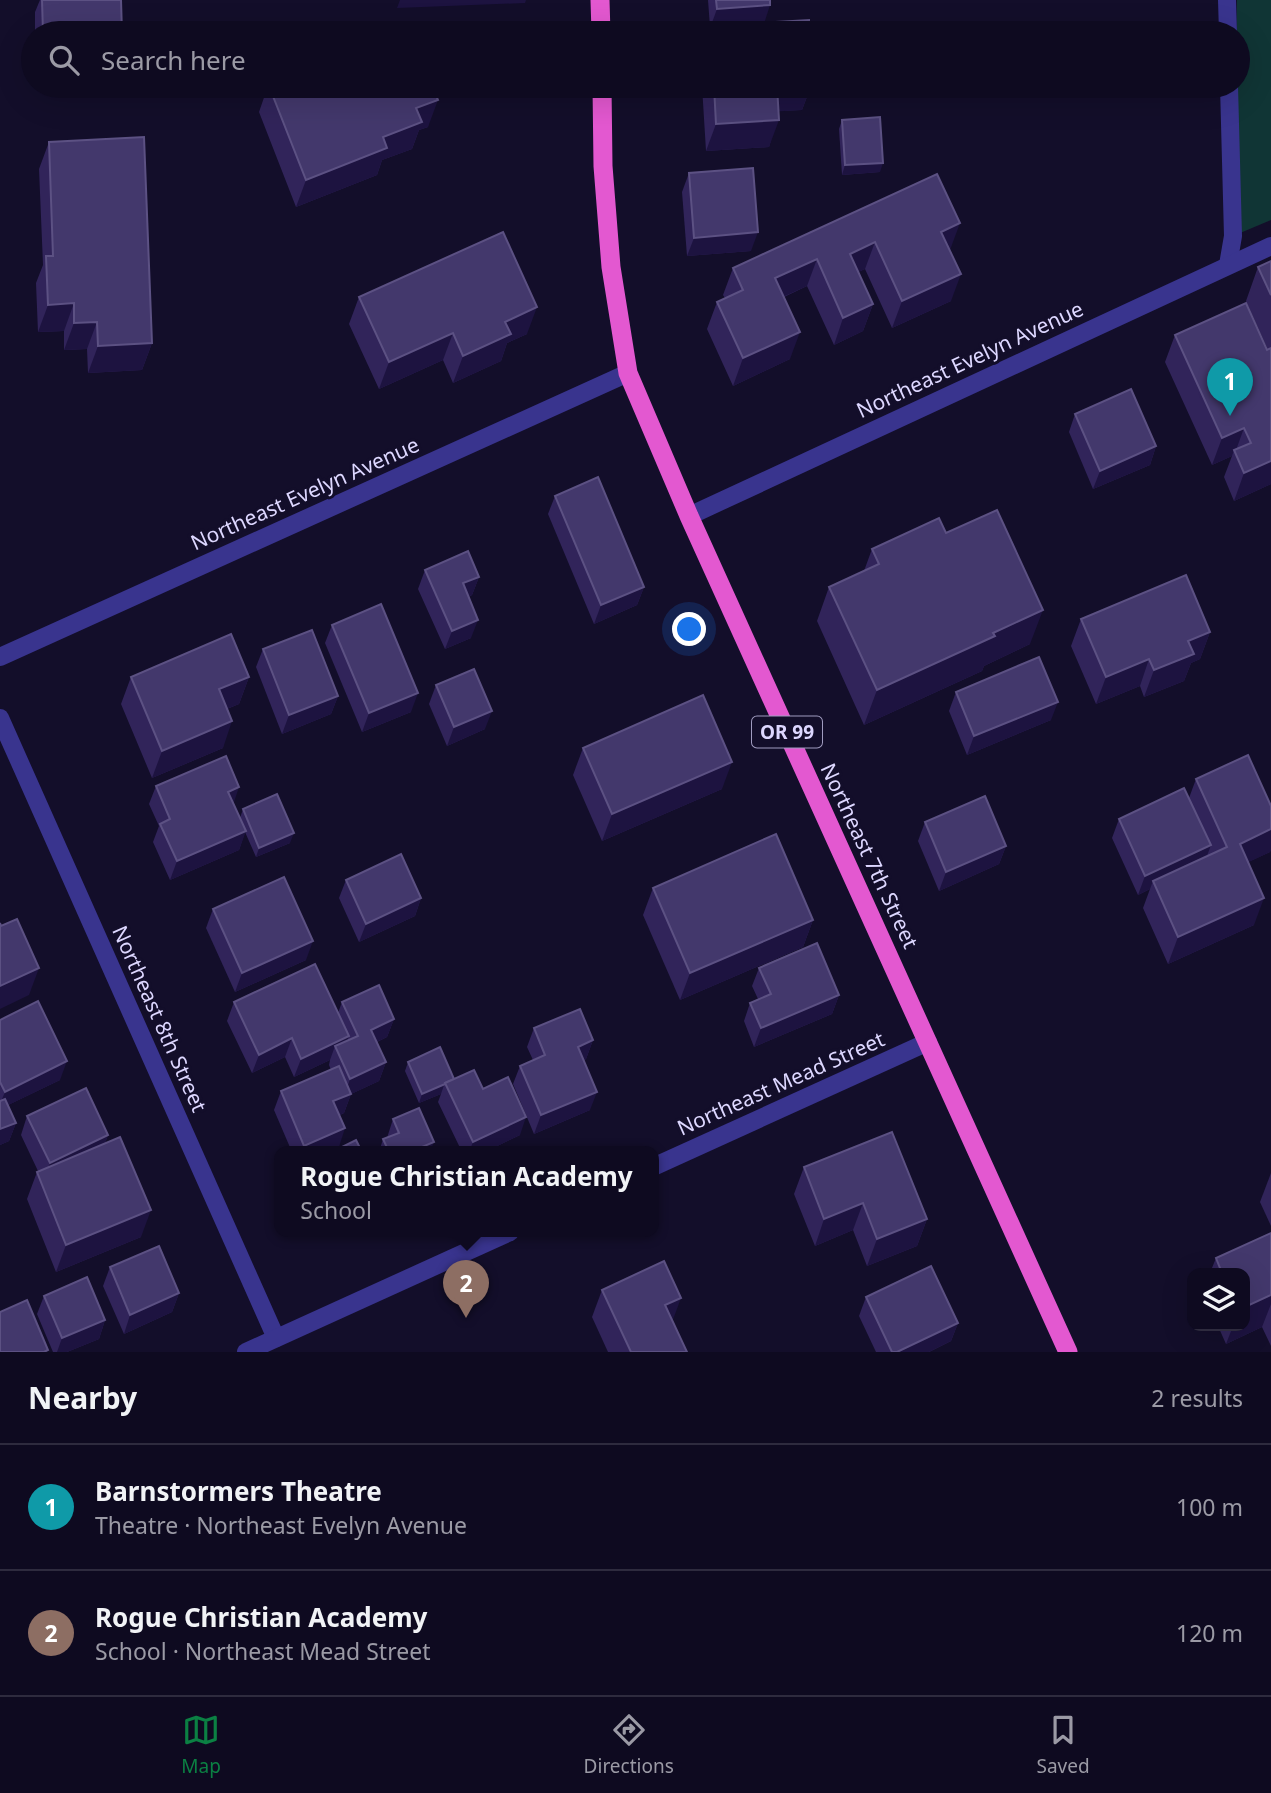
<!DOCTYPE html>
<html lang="en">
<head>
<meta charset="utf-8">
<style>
  :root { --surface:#0e0a20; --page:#1c182d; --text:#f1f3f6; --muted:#9b9aa5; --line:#2e2b3e; --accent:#0b8043 }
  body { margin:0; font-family:"Noto Sans",sans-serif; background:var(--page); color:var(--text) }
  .controls { position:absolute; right:21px; bottom:21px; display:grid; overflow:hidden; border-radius:14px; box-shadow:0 7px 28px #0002 }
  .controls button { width:63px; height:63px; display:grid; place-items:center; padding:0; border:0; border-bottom:2px solid var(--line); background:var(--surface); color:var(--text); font:35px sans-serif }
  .you { position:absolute; left:690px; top:630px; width:24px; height:24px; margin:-18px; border:5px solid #fff; border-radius:50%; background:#1a73e8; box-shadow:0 0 0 10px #1a73e833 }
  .badge { display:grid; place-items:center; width:46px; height:46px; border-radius:50%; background:var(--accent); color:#fff; font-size:23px; font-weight:700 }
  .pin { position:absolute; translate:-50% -58px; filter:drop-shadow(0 2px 4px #0008) }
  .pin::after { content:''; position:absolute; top:37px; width:24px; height:21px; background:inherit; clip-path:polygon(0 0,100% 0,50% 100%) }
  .popup { position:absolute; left:274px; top:1146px; width:385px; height:91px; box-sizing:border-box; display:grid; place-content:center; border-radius:14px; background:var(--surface); filter:drop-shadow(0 2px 5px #0005); font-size:23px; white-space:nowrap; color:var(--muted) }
  .popup b { font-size:26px; color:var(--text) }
  .popup::after { content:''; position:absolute; left:50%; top:100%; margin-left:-14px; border:14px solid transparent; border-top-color:var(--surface) }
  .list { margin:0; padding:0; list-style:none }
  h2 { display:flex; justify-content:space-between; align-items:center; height:91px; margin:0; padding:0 28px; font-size:30px }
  h2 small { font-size:23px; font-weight:400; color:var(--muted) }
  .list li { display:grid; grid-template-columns:46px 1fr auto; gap:21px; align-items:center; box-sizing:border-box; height:126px; padding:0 28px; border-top:2px solid var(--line) }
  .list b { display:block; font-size:26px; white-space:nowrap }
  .list p { margin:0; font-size:23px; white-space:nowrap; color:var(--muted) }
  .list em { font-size:23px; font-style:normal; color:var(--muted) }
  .icon { flex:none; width:38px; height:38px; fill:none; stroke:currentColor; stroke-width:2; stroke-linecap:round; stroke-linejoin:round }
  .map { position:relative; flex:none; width:1271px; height:1352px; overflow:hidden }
  .search { position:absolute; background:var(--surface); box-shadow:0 7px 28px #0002; left:21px; right:21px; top:21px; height:77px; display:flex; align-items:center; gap:18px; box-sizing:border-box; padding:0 24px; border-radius:38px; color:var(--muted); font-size:26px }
  .sheet { height:343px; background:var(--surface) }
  nav { display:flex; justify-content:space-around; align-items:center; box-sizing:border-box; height:98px; border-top:2px solid var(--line); background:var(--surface); font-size:19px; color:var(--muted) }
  nav a { display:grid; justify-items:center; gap:4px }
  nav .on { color:var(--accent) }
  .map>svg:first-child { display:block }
  .green { fill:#103535 }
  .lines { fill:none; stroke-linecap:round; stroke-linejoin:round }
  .minor { stroke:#39348e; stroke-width:18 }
  .tertiary { stroke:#39348e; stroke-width:18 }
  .trunk { stroke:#e358d0; stroke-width:19 }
  .wall { fill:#31245a }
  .shaded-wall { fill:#1d1340 }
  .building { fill:#43386c; stroke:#5c5183; stroke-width:2 }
  .labels { text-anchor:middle; stroke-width:6; stroke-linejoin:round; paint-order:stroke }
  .shield { fill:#130e2a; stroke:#a09bbf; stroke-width:2 }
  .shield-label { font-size:19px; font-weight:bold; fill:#ddd7ff }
  .street-label { font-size:21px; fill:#ddd7ff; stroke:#130e2a }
</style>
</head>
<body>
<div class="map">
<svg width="1271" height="1352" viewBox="0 0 1271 1352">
  <rect width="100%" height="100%" fill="#130e2a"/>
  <polygon class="green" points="1237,0 1271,0 1271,220 1233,236"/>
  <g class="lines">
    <g class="minor">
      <polyline points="1227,0 1228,33"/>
      <polyline points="1228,265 1233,236 1229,86"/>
      <polyline points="0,657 628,373"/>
      <polyline points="0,718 276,1338"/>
      <polyline points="653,1167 928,1042"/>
      <polyline points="246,1352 510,1232"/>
    </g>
    <polyline class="tertiary" points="689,516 1271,246"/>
    <g class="trunk">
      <polyline points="600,0 601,33"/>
      <polyline points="602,86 603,166 611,267 628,373 689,516 1068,1352"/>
    </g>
  </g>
  <g class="wall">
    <polygon points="40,0 121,0 122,33 35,33 35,12"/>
    <polygon points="708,0 770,0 764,22 809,33 707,33 710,27"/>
    <polygon points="268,86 432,86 428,127 419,130 412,149 382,160 377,175 296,207 259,112"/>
    <polygon points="702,86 811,86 802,110 779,111 769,147 706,151"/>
    <polygon points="842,120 880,172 842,175 839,129"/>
    <polygon points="49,142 152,343 142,370 88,373 87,349 64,350 64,331 38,332 36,283 43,265 39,169"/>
    <polygon points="689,173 751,251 687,256 682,192"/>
    <polygon points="937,174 950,250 951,301 892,328 865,269 858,272 873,304 863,331 834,345 807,286 784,297 790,359 733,386 707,329 717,302 725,298 723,295 733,268"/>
    <polygon points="1271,261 1271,484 1234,501 1224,477 1232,456 1212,465 1165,362 1175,335 1268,350 1246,301 1258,267"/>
    <polygon points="359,297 527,334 507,343 501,361 453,383 443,360 379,389 349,324"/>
    <polygon points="1075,414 1156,446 1150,465 1093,489 1069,432"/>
    <polygon points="555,496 644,587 637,605 594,624 548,514"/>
    <polygon points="946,533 1030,644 984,666 982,671 864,725 817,621 829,587 864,571 872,549"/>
    <polygon points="425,570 479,577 472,595 468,597 471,638 445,649 418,589"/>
    <polygon points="1081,619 1210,632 1200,659 1191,663 1184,681 1144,697 1140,686 1096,704 1071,646"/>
    <polygon points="332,625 411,712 362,732 325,643"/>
    <polygon points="263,649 338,696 331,714 282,734 256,667"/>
    <polygon points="131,677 249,677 239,704 227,709 223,748 152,778 121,704"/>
    <polygon points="436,685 485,729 447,746 429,704"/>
    <polygon points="956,692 1051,720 967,755 949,711"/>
    <polygon points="583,748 722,789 602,841 573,775"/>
    <polygon points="1196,779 1271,806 1271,849 1270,852 1248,862 1254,925 1168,964 1143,908 1150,889 1138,895 1112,838 1119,819 1189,798"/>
    <polygon points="156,786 233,803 240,818 243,809 290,843 256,857 245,832 239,850 170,880 153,842 159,826 149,804"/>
    <polygon points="925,822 1006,846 999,864 939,891 918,841"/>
    <polygon points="346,880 421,898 415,916 359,942 339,898"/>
    <polygon points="653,888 813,920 803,947 680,1000 643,915"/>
    <polygon points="213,909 306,960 235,992 206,928"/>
    <polygon points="759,968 839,995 832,1014 754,1047 744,1021 750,1003 758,999 752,986"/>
    <polygon points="234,1002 338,1013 342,1002 394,1019 387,1037 377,1042 386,1062 379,1081 351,1094 344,1113 340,1115 339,1147 328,1152 292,1152 274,1110 281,1091 331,1070 329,1065 330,1060 294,1077 285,1057 252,1073 227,1021"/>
    <polygon points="0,1020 60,1080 8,1105 16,1123 9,1141 0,1145"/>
    <polygon points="534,1028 593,1040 586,1059 584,1060 590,1110 534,1134 513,1084 520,1066 533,1060 527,1047"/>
    <polygon points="408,1062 454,1079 483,1089 520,1135 485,1152 462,1152 438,1102 441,1094 419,1103 405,1071"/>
    <polygon points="27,1116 108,1135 105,1143 141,1237 56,1272 27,1199 37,1172 38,1171 21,1135"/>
    <polygon points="393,1119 430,1152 379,1152 383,1139 387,1138"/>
    <polygon points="804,1167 927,1219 917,1246 867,1266 853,1230 815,1246 794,1194"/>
    <polygon points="1271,1173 1271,1226 1260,1202"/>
    <polygon points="1271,1233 1271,1346 1262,1327 1226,1344 1218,1326 1245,1326 1245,1273 1210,1273 1216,1258"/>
    <polygon points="110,1267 179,1293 172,1312 124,1334 103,1286"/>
    <polygon points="602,1290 673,1322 687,1352 608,1352 592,1317"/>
    <polygon points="44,1296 105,1320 99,1339 67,1352 53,1352 37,1314"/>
    <polygon points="866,1297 958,1323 951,1341 929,1352 876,1352 859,1316"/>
  </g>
  <g class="shaded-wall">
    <polygon points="400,0 526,0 525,3 397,8"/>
    <polygon points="770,5 764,24 710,28 717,9"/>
    <polygon points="777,86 811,86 802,110 767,112"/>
    <polygon points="438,100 428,127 419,130 412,149 382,160 377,175 296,207 306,180 383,137 416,108"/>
    <polygon points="779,120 769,147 706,151 716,124"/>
    <polygon points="883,163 880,172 842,175 845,165"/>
    <polygon points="960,223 950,250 931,259 941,232"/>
    <polygon points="758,232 751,251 687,256 694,238"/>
    <polygon points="875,242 865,269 840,281 850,254"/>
    <polygon points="817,259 807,286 765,305 775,278"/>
    <polygon points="961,274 951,301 892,328 902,301"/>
    <polygon points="74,303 64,331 38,332 48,305"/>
    <polygon points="873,304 863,331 834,345 843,318"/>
    <polygon points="537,307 527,334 507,343 501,361 453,383 463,356 505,322"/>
    <polygon points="97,322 87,349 64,350 74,323"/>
    <polygon points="800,332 790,359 733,386 743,358"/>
    <polygon points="453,333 443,360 379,389 389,362"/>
    <polygon points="152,343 142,370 88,373 98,346"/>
    <polygon points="1244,428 1235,453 1234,450 1232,456 1212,465 1222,438"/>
    <polygon points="1156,446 1150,465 1093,489 1100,471"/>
    <polygon points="1271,461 1271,484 1234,501 1244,473"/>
    <polygon points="479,577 472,595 456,602 463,583"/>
    <polygon points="644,587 637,605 594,624 601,605"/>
    <polygon points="1043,610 1030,644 984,666 982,671 864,725 877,690 993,633"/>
    <polygon points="478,620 471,638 445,649 452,631"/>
    <polygon points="1210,632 1200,659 1191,663 1184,681 1144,697 1154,670 1188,641"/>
    <polygon points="1149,659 1140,686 1096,704 1106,677"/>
    <polygon points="249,677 239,704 209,716 219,689"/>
    <polygon points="418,693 411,712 362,732 369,713"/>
    <polygon points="338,696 331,714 282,734 289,715"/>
    <polygon points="1058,702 1051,720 967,755 974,736"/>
    <polygon points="492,711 485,729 447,746 454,727"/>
    <polygon points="232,721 223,748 152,778 162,751"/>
    <polygon points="732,762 722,789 602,841 612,814"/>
    <polygon points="239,787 233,805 228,792"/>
    <polygon points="1271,829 1271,849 1270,852 1230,871 1240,844"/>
    <polygon points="246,831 239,850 170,880 177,861"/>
    <polygon points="294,833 290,843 256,857 259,848"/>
    <polygon points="1211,845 1204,864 1153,881 1150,889 1138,895 1145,876"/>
    <polygon points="1006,846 999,864 939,891 946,872"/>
    <polygon points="421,898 415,916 359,942 366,924"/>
    <polygon points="1264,898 1254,925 1168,964 1178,937"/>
    <polygon points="813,920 803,947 680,1000 690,973"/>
    <polygon points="313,941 306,960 235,992 242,973"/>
    <polygon points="39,968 29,995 0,1009 0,986"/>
    <polygon points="839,995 832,1014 754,1047 761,1028"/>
    <polygon points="394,1019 387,1037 364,1048 371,1030"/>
    <polygon points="349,1036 342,1055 335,1046 330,1060 294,1077 301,1059"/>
    <polygon points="292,1038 285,1057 252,1073 259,1055"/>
    <polygon points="593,1040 586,1059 571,1066 578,1047"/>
    <polygon points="67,1061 60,1080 0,1109 0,1104 5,1092"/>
    <polygon points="386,1062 379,1081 347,1096 351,1094 344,1113 327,1120 333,1101 344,1097 350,1079"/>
    <polygon points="444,1085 441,1094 419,1103 422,1094"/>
    <polygon points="597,1092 590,1110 534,1134 541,1115"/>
    <polygon points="526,1117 520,1135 485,1152 469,1152 473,1142"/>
    <polygon points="16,1123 9,1141 0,1145 0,1129"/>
    <polygon points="345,1128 339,1147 328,1152 302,1152 304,1146"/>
    <polygon points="108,1135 101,1154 43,1182 50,1163"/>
    <polygon points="434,1142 430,1152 416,1152 417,1149"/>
    <polygon points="863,1203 853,1230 815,1246 824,1219"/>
    <polygon points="151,1210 141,1237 56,1272 66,1245"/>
    <polygon points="927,1219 917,1246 867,1266 877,1239"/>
    <polygon points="179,1293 172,1312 124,1334 130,1315"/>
    <polygon points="1271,1295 1271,1304 1262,1327 1226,1344 1233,1326 1245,1326 1245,1307"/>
    <polygon points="681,1298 671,1325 665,1305"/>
    <polygon points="105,1320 99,1339 67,1352 57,1352 62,1338"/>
    <polygon points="958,1323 951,1341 929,1352 897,1352"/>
  </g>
  <g class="building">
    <polygon points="42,0 121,0 122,33 43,33"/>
    <polygon points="716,0 770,0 770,5 717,9"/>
    <polygon points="809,20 809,33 711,33 710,26"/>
    <polygon points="269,86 432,86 438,100 416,108 422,122 383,137 387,148 306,180"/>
    <polygon points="714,86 777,86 779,120 716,124"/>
    <polygon points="880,117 883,163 845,165 842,120"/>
    <polygon points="144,137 152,343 98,346 97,322 74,323 74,303 48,305 46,256 53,256 49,142"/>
    <polygon points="753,168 758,232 694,238 689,173"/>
    <polygon points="937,174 960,223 941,232 961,274 902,301 875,242 850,254 873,304 843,318 817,259 775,278 800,332 743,358 717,302 743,290 733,268"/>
    <polygon points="503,232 537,307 505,322 511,334 463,356 453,333 389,362 359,297"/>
    <polygon points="1271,261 1271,295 1258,267"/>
    <polygon points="1246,303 1267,350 1271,348 1271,461 1244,473 1234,450 1251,443 1244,428 1222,438 1175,335"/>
    <polygon points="1131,389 1156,446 1100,471 1075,414"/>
    <polygon points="598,477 644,587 601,605 555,496"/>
    <polygon points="997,510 1043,610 993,633 995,636 877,690 829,587 879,564 872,549 939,518 946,533"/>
    <polygon points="468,551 479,577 463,583 478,620 452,631 425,570"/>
    <polygon points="1186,575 1210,632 1188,641 1194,654 1154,670 1149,659 1106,677 1081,619"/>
    <polygon points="381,604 418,693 369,713 332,625"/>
    <polygon points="312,630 338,696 289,715 263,649"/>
    <polygon points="231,634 249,677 219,689 232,721 162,751 131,677"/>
    <polygon points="1039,657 1058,702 974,736 956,692"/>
    <polygon points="474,669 492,711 454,727 436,685"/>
    <polygon points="703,695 732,762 612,814 583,748"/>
    <polygon points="1248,755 1271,806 1271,829 1240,844 1264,898 1178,937 1153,881 1227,847 1196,779"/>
    <polygon points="226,756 239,787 228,792 246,831 177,861 160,824 170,819 156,786"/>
    <polygon points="1184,788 1211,845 1145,876 1119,819"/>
    <polygon points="277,794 294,833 259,848 243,809"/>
    <polygon points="985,796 1006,846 946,872 925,822"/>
    <polygon points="776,834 813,920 690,973 653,888"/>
    <polygon points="401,854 421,898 366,924 346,880"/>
    <polygon points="284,877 313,941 242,973 213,909"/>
    <polygon points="17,919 39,968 0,986 0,923 1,926"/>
    <polygon points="817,943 839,995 761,1028 750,1003 771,994 759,968"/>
    <polygon points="315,964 349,1036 301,1059 292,1038 259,1055 234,1002"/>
    <polygon points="379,985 394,1019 371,1030 386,1062 350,1079 335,1046 358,1036 342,1002"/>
    <polygon points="38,1001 67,1061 5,1092 0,1082 0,1020"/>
    <polygon points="580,1009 593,1040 578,1047 597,1092 541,1115 520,1066 545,1055 534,1028"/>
    <polygon points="440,1047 454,1079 445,1083 445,1084 422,1094 408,1062"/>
    <polygon points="339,1066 351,1094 333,1101 345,1128 304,1146 281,1091"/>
    <polygon points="474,1070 483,1089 508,1077 526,1117 473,1142 445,1083"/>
    <polygon points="86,1088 108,1135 50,1163 27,1116"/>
    <polygon points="5,1099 16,1123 0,1129 0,1101"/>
    <polygon points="419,1108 434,1142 417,1149 418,1152 389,1152 383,1139 399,1133 393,1119"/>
    <polygon points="892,1132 927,1219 877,1239 863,1203 824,1219 804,1167"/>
    <polygon points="120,1137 151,1210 66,1245 37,1172"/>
    <polygon points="356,1140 362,1152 332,1152"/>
    <polygon points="1271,1233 1271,1295 1245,1307 1245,1273 1222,1273 1216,1258"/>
    <polygon points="159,1246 179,1293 130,1315 110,1267"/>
    <polygon points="664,1261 681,1298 665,1305 687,1352 631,1352 602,1290"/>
    <polygon points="931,1266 958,1323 897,1352 892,1352 866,1297"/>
    <polygon points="87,1277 105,1320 62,1338 44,1296"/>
    <polygon points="27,1300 48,1350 44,1352 0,1352 0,1312"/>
  </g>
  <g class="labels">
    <rect class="shield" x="752" y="716.5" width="70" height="31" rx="5"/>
    <g class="shield-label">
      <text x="787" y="739">OR 99</text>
    </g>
    <g class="street-label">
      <text transform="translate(970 360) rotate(-25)" y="7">Northeast Evelyn Avenue</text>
      <text transform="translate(305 494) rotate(-24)" y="7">Northeast Evelyn Avenue</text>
      <text transform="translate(869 856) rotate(65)" y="7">Northeast 7th Street</text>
      <text transform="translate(159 1019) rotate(66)" y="7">Northeast 8th Street</text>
      <text transform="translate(781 1084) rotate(-24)" y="7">Northeast Mead Street</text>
    </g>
  </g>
</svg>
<div class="controls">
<button><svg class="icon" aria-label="layers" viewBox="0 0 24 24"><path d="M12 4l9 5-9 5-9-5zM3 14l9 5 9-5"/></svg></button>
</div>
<div class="you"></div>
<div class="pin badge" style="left:1230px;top:416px;background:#0f9aa8">1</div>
<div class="pin badge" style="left:466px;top:1318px;background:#8d6e63">2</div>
<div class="popup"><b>Rogue Christian Academy</b>School</div>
<div class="search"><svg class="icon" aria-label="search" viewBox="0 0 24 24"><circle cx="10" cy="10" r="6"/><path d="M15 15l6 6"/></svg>Search here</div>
</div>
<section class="sheet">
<h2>Nearby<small>2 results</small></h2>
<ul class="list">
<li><span class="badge" style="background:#0f9aa8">1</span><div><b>Barnstormers Theatre</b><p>Theatre · Northeast Evelyn Avenue</p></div><em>100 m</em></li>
<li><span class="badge" style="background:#8d6e63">2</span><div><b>Rogue Christian Academy</b><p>School · Northeast Mead Street</p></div><em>120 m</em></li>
</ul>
</section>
<nav>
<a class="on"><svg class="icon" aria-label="map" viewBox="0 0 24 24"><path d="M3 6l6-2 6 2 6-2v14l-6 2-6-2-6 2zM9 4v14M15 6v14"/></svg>Map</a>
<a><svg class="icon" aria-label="directions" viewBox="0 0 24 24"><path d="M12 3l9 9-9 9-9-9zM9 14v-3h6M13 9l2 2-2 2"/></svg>Directions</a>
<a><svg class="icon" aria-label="saved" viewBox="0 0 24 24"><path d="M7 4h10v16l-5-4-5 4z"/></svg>Saved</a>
</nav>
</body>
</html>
